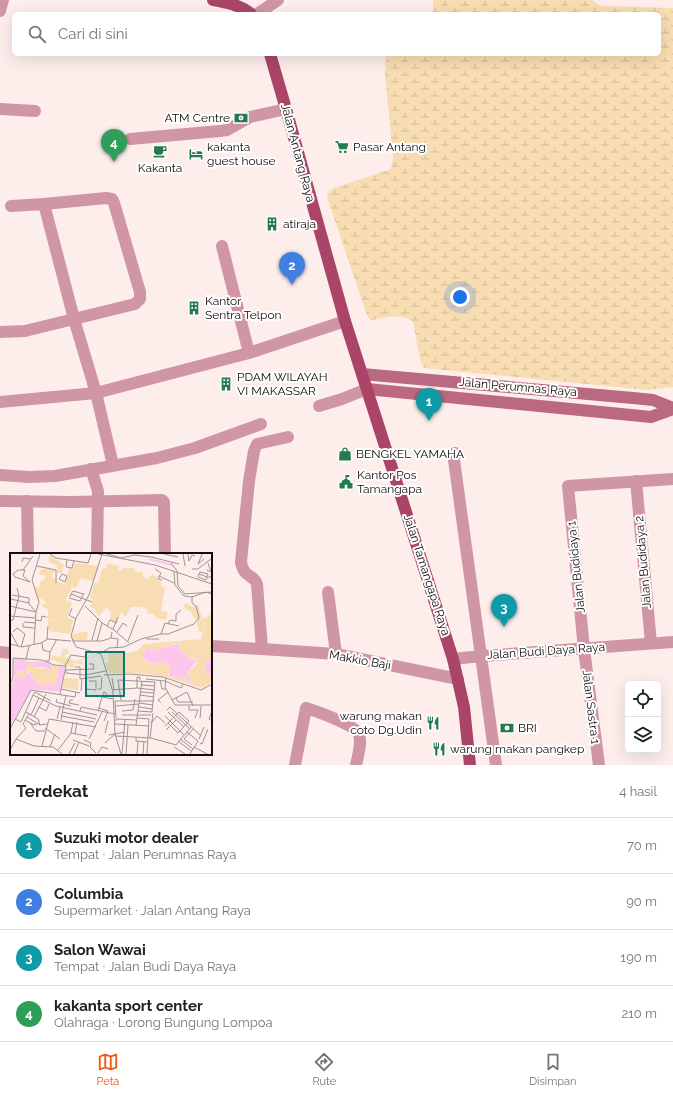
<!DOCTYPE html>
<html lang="id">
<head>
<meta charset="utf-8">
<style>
  :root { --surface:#fff; --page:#f2f2f2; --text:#222; --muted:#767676; --line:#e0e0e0; --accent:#ea580c }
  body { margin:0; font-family:Raleway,sans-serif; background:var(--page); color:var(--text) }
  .controls { position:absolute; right:12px; bottom:12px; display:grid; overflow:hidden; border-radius:6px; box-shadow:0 4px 16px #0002 }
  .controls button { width:36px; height:36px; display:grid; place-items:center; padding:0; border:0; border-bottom:1px solid var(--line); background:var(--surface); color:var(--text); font:20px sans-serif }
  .you { position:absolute; left:460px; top:297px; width:14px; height:14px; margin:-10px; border:3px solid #fff; border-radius:50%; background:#1a73e8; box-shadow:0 0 0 6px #1a73e833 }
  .badge { display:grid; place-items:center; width:26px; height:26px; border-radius:50%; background:var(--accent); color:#fff; font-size:13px; font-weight:700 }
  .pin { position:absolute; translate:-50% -33px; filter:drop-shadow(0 1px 2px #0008) }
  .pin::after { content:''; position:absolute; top:21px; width:14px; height:12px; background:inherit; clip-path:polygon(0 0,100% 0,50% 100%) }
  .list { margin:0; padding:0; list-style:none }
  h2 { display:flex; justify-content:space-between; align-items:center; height:52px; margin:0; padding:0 16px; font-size:17px }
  h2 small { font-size:13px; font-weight:400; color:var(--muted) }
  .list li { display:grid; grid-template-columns:26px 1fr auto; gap:12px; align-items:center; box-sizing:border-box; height:56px; padding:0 16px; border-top:1px solid var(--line) }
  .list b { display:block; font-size:15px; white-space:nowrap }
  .list p { margin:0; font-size:13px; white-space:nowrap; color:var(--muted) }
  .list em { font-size:13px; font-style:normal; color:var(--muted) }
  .icon { flex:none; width:22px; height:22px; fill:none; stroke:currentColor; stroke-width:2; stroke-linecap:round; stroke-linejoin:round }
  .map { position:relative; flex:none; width:673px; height:765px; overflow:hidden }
  .search { position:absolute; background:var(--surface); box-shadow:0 4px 16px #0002; left:12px; right:12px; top:12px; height:44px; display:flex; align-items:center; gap:10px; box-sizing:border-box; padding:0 14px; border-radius:6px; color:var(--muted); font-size:15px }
  .sheet { height:276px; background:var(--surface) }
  nav { display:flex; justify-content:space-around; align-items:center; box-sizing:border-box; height:56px; border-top:1px solid var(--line); background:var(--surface); font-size:11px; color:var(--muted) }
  nav a { display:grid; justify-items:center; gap:2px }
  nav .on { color:var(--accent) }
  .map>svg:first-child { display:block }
  .wetland { fill:url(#wetland-marsh) }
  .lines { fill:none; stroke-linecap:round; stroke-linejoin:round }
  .street { stroke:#d096a5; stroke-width:12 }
  .secondary { stroke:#bb6881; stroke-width:12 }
  .primary { stroke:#aa4567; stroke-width:12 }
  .labels { text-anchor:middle; stroke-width:4; stroke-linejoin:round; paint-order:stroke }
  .poi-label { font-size:12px; fill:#120d0c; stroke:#fff; text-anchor:start }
  .street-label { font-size:12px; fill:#120d0c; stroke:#fff }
  .inset-river { fill:none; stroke:#fcc6ed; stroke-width:2 }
  .inset-road { fill:none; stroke:#9f9492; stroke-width:1 }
  .view { fill:#0f766e; fill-opacity:0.15; stroke:#0f766e; stroke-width:2 }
  .inset-edge { fill:none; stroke:#120d0c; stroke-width:2 }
</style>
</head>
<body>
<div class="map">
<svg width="673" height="765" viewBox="0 0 673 765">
  <defs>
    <pattern id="wetland-marsh" width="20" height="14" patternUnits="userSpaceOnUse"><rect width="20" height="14" fill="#f8ddb2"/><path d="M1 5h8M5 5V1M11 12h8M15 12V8" fill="none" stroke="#d4bc98"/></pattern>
  </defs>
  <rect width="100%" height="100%" fill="#fdeeec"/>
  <path class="wetland" d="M433,0H592L599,5L604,6L673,8V387L647,390L424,368L421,363L413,322C404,312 383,318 371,320L367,315L327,197L328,192L334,188L391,169L393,157L385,75L386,54H659V14H433Z"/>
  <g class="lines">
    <g class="street">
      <polyline points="0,11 3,0"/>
      <polyline points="257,14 278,0"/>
      <polyline points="0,109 35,111"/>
      <polyline points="130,139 220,131 227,130 250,117 286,109"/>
      <polyline points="11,206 44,204 74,319 96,393 113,465"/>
      <polyline points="222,246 249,353"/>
      <polyline points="0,332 25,331 135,304 140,299 140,292 114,203 112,199 106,198 44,204"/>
      <polyline points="0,402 96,393 249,353 345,321"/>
      <polyline points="319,406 342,399 367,389"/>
      <polyline points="455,453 454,460 496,765"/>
      <polyline points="91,469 98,491 97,554"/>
      <polyline points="0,475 29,477 55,476 157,458 195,448 261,424"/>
      <polyline points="636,481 651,643"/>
      <polyline points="0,501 72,502 162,500 164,502 165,554"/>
      <polyline points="27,501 28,554"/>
      <polyline points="328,592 336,654"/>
      <path d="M211,646L262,649L257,584C253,573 244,579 241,562L249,481L254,451L257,444L288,437"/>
      <polyline points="262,649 336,654 458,679"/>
      <polyline points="0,652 11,653"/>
      <polyline points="453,659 482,656 673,642"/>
      <path d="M295,765L306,708C316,711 355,725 359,734C362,743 358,756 356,765"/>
      <polyline points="599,765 584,649 568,486 673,479"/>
    </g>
    <g class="secondary">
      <polyline points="362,374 633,398 653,400 673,408"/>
      <polyline points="367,389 651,417 673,409"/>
    </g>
    <g class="primary">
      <path d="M213,0C227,3 241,5 251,14"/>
      <polyline points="270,54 286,109 345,321 453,659 464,707 470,765"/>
    </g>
  </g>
  <defs>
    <g id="bank-bare" transform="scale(1.08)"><path d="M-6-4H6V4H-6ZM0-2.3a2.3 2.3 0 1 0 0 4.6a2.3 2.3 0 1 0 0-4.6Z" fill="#227a4e" stroke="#fff" stroke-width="2.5" paint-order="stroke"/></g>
    <g id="supermarket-bare" transform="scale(1.08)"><path d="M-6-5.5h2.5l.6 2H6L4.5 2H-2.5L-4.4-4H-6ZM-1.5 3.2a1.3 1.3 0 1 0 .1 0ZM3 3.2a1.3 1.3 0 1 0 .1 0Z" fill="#227a4e" stroke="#fff" stroke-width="2.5" paint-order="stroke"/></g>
    <g id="cafe-bare" transform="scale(1.08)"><path d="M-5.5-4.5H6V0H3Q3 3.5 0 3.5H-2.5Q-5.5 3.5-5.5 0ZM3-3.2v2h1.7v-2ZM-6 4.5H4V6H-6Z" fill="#227a4e" stroke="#fff" stroke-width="2.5" paint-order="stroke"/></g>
    <g id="hotel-bare" transform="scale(1.08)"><path d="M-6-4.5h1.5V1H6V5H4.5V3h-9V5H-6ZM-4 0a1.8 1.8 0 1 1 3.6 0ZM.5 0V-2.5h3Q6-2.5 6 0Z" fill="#227a4e" stroke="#fff" stroke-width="2.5" paint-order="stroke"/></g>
    <g id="building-bare" transform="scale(1.08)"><path d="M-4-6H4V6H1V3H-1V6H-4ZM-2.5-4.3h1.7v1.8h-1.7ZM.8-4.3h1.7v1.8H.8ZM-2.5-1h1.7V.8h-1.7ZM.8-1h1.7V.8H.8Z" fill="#227a4e" stroke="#fff" stroke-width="2.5" paint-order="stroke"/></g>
    <g id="shop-bare" transform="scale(1.08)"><path d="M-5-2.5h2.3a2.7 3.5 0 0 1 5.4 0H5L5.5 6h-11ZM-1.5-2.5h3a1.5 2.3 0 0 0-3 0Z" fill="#227a4e" stroke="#fff" stroke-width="2.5" paint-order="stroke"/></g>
    <g id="civic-bare" transform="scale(1.08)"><path d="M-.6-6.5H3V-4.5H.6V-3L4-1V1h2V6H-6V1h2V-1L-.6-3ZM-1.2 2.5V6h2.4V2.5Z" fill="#227a4e" stroke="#fff" stroke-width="2.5" paint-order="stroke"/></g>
    <g id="restaurant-bare" transform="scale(1.08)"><path d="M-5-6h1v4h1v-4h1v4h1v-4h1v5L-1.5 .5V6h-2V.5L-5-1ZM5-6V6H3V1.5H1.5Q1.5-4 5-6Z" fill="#227a4e" stroke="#fff" stroke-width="2.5" paint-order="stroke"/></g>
  </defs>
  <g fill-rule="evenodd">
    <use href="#bank-bare" x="241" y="118"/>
    <use href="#supermarket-bare" x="342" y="147"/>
    <use href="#cafe-bare" x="160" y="151"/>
    <use href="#hotel-bare" x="196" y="154"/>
    <use href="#building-bare" x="272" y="224"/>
    <use href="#building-bare" x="194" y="308"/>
    <use href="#building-bare" x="226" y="384"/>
    <use href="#shop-bare" x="345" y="454"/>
    <use href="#civic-bare" x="346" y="482"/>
    <use href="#restaurant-bare" x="433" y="723"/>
    <use href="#bank-bare" x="507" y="728"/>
    <use href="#restaurant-bare" x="439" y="749"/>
  </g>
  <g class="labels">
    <g class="poi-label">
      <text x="230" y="122" text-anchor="end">ATM Centre</text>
      <text x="207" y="151">kakanta<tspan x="207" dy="14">guest house</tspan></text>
      <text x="353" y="151">Pasar Antang</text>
      <text x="160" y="172" text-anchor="middle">Kakanta</text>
      <text x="283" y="228">atiraja</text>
      <text x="205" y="305">Kantor<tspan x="205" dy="14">Sentra Telpon</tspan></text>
      <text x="237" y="381">PDAM WILAYAH<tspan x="237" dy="14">VI MAKASSAR</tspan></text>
      <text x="356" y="458">BENGKEL YAMAHA</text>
      <text x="357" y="479">Kantor Pos<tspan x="357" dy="14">Tamangapa</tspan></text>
      <text x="422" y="720" text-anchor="end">warung makan<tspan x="422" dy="14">coto Dg.Udin</tspan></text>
      <text x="518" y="732">BRI</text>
      <text x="450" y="753">warung makan pangkep</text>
    </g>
    <g class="street-label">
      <text transform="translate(298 153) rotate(75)" y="4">Jalan Antang Raya</text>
      <text transform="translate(518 387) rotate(5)" y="4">Jalan Perumnas Raya</text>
      <text transform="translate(643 562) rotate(-95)" y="4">Jalan Budidaya 2</text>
      <text transform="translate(576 567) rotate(-96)" y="4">Jalan Budidaya 1</text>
      <text transform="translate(427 575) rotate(72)" y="4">Jalan Tamangapa Raya</text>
      <text transform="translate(546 651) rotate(-4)" y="4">Jalan Budi Daya Raya</text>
      <text transform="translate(360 660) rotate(10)" y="4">Makkio Baji</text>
      <text transform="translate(591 707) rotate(83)" y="4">Jalan Sastra 1</text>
    </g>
  </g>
  <g transform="translate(10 553)">
    <rect width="202" height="202" fill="#fdeeec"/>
    <path d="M39,1L54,12L52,20H47V12L39,9ZM68,10L88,13L83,28L71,25L66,35L60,33L62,36L56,46L57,51L36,50L32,46H28L24,33L29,35L31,27L33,28L36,23L28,21L30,18L35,15L44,17L42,23L47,28L55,31L59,15L63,16L64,11ZM175,50L183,54L188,52L192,65L187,69L181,60L182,59L173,55ZM54,125L69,126L68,137L52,135Z" fill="#f8ddb2"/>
    <path d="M202,59V105L196,109L195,118L202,123V129L192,135L154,123L128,120H100L97,117L95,110L99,109L98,101L101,98L118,100L127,98L134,91L191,86L196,66ZM166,90L169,91L170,99L175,100L177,105L187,106L186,112L177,120V125L182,127L180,130L175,125L158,123L160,113L150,108L145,111L137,109L132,104L140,95L147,98L151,94L155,95ZM51,95L58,97L59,101H55V104L66,108L74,106L71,109L75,112L65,110L63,115L43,107L40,109L42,102L50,104L53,98ZM21,110H24V114L41,117L42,112L49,113L47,128L44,132L35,131V134L23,126L20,117L15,125L8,122L6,118L15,119L18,111Z" fill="#f8ddb2" fill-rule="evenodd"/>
    <path d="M98,10L109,13L108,17L111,18L113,15H125L124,19H133V24L138,26L142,21L148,25L147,27L152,30L151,33L155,35L151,57L158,60L156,67L147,65L143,60L137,61L138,57L132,54H121L116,64L111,59L107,70L100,67L101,59L96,55L88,64L85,56L80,54L83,47L80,44L85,29L88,30L92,16L96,15ZM48,64L62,70L60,81L39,78L38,69H42ZM71,79H78L77,87H62V82Z" fill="#f8ddb2"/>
    <path d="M58,47L62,50L57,64L64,68L62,70L48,64L41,69H38L39,65L35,64L38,63V56L31,53L32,51L51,48L57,51ZM195,64L196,66L192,79H189L187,69Z" fill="#f8ddb2"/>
    <path d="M168,90L170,99L175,100L177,105L187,107L177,120V124L182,127L181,130L175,125L169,124L168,127L167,124L159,123L160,113L150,108L146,111L139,109L132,104L138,95L147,98L150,94L155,95ZM10,105L19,109L32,108L42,112L41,117L32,114H24V110H21L18,111L15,119L6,118L8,122L15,125L16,120L19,121L21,117L23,126L35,134V131L44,132L47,128L49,113L55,114L50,139L21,136L0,174V136L4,124L7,123L4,122L3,106ZM200,105H202V123L195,119L196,110L192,108L196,109Z" fill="#fcc6ed"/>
    <path class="inset-river" d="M139,6L162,12"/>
    <path class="inset-road" d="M40,1L46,5L78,10L81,1M88,1L145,12L202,31M92,1L79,42L66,65L61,83L66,94L91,101L103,139L105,181L111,201M97,1L111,5L125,2L141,4L169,11M154,1L168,4M173,1L175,13M178,1L179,8L182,2L185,3M192,1L188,11L194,6M57,7L56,14L62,15L64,8M12,9L13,5L21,6M161,10L167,18L168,33L175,41L202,39M27,13L46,17V30M145,16L151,20L148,26L152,27M182,16H188L202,5M8,17H15L13,23L20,29L5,24L3,21ZM13,17L23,3M197,17L201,19L198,10M164,19L165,32L174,43L182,44L196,39L202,41M189,21L188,24L196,27L197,24M149,23L164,30M197,24L198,21L190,19L189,21L197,24H202M49,26L55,29L57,23L52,21L49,26M61,41L63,38L73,41M2,42L19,45V51L26,59M60,44L61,41L82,49M59,45L70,48L74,40M1,46L19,50M0,53L26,59M75,53L92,70L104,77L119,90M62,55L59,62L66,66M26,59L29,49L22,27L30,1M0,63L26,65M26,67L31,68L32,63L36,64M0,68L3,67L9,43L7,35M14,69L26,70M13,70V74L25,75M158,71L160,67L166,68V61L171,57M97,73L100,67L107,70M103,76L108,64M3,79L7,75L15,81L11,94M107,79L113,70L117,73M1,80L8,93M151,81H158L184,71L189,65L186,53L182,50V44M101,85L108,86L107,95M37,86L38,73M136,86H149M82,87L88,65M62,88H92L101,85L102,79M87,88L92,70M118,88L128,62M32,90L33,97L40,99L47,86M0,91L12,94L31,90L38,86L61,88M24,91L26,59M91,100L99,95L114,94L131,86L151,81L155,70L169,73M61,102L75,104L77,98M16,107L19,93M35,108H39L40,99M79,111H83L84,116L56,117V120L75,122L96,118M55,113L61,102M65,114H70V126L91,123M94,122L121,121L153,124L191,137L202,131M102,125L104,137M156,125L155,134L165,152H202M136,126L155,128L171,135L173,131M150,127L152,136H156M0,131L3,124V105L32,107L44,112L56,113L50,141M132,132L145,133M127,135V124H130V127M51,136L70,140M76,136L86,137V128H79M88,136H91L92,124M102,137L127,135L145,137M71,138L72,126M131,139L144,140M23,142L25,139L41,148M130,142L144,144M93,144L94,139L97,141L96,145M166,145L168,149H183M47,146L46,149L61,153M63,147H60L59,150L69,152M111,147L108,127L145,129L142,159L128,158M162,147L177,139L183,153M129,150L143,152M151,150L148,147L158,139M106,153L129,151M179,153V157H188L185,165M29,154L36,158L39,151M129,154L142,156M53,155L56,143M89,155L98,158L94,168M157,157L160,154L190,182M70,158L71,154L105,161M88,158L92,144L103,146M112,158L123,157L125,146M202,158L199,166L202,168M16,159L28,166L30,172L37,171M52,159L86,166M158,159L174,174M162,159L180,176M19,161L17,164L30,172M21,162L29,145L46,153L87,162M112,162H141M51,163L84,169M155,163L174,182M24,164L36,141M106,165L105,148H144M127,165L139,166L137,201M190,165L191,153M5,166L11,169L23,142L29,145M47,166L50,154M15,167L24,172L27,171M51,167L53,155M106,168V166L127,167M63,169L61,180L77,183M20,170L26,178H35M141,170L147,163L155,170M105,171L139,173M126,172L132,128M155,173L169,159L179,168L168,180L158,170M35,175L50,186M0,176L21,137L65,144L66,139M156,177L166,167M177,179L188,188L180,201M95,180L98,168M65,181L67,169M99,182L115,179M106,183L141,185L166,192L181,174M126,184V188L137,189M140,185L143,160M6,186L16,175L13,171L17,164M79,186L92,159M170,186L183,196M189,186L194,174M63,187L79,193M74,187L81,190L80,194L86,200M168,188L181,198M95,190L105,181M190,190L192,191L198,176M182,192L174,186L183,176M32,193L39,166L86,174M40,194L45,181M164,194L175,201M184,194L197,201M0,197L6,186L24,193L43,194L52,201M48,197L61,180M88,200L92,194L98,196M59,201L65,190M64,201L69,189M112,201L115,167M116,201L118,172M127,201L128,188M133,201L134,188"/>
    <path class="view" d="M76,99H114V143H76Z"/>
    <rect width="202" height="202" class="inset-edge"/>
  </g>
</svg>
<div class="controls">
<button><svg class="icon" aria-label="locate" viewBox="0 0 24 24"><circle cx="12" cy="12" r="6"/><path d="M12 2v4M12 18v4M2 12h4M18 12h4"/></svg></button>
<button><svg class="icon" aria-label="layers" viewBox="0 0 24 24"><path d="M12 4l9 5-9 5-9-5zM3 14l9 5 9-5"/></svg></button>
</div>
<div class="you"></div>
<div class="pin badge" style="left:429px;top:421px;background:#0f9aa8">1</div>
<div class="pin badge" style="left:292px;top:285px;background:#3f7fe0">2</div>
<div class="pin badge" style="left:504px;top:627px;background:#0f9aa8">3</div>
<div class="pin badge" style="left:114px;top:162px;background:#2e9e5b">4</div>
<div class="search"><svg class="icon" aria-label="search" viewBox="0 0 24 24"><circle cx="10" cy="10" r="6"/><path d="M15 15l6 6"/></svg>Cari di sini</div>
</div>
<section class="sheet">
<h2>Terdekat<small>4 hasil</small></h2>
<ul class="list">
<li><span class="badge" style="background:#0f9aa8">1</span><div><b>Suzuki motor dealer</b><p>Tempat · Jalan Perumnas Raya</p></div><em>70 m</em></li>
<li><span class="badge" style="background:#3f7fe0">2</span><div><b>Columbia</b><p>Supermarket · Jalan Antang Raya</p></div><em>90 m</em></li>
<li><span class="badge" style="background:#0f9aa8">3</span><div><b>Salon Wawai</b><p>Tempat · Jalan Budi Daya Raya</p></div><em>190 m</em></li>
<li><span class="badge" style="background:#2e9e5b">4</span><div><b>kakanta sport center</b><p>Olahraga · Lorong Bungung Lompoa</p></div><em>210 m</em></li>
</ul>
</section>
<nav>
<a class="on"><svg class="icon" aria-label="map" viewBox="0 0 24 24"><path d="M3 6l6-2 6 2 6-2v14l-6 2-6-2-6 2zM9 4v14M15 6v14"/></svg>Peta</a>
<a><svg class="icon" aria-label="directions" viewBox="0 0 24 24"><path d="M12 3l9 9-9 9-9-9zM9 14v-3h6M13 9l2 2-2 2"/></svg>Rute</a>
<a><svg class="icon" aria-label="saved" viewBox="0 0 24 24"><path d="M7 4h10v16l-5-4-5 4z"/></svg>Disimpan</a>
</nav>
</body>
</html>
